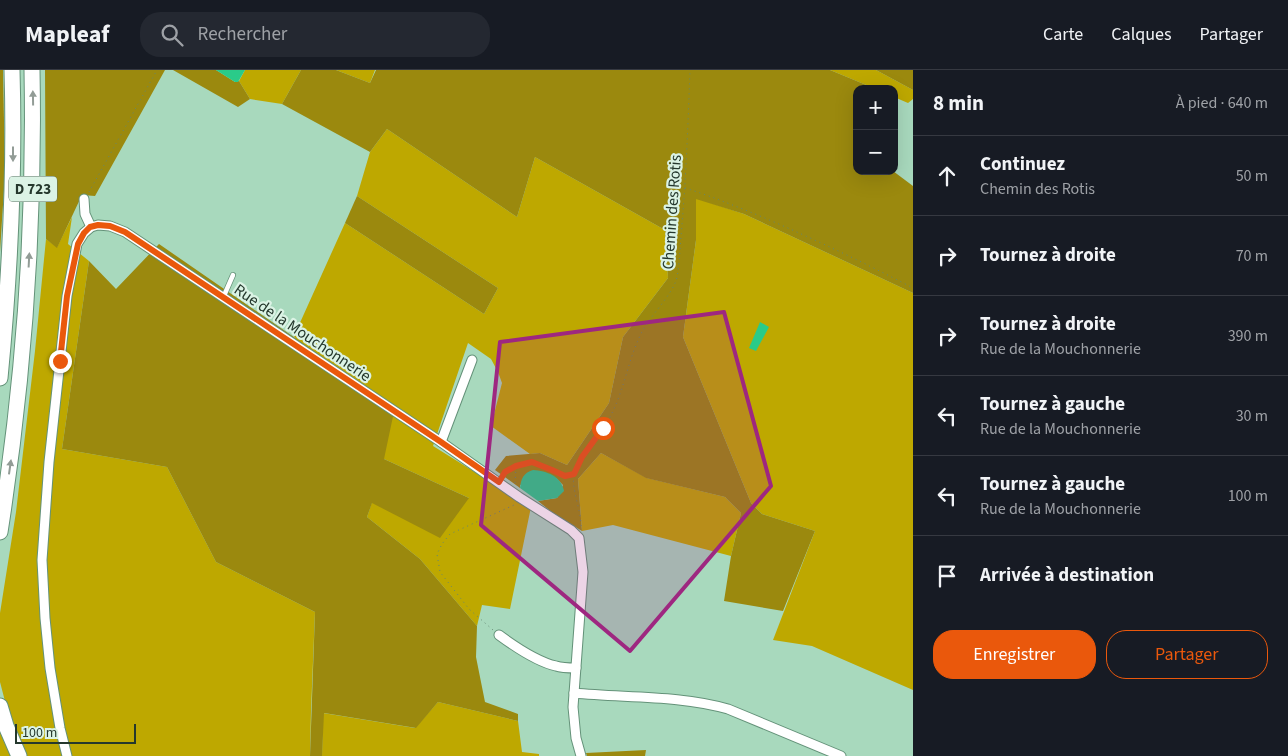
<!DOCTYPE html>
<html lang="fr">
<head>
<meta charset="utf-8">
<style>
  :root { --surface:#171b24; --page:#242831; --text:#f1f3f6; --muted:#9ea1a6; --line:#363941; --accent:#ea580c }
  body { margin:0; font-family:"Source Sans 3",sans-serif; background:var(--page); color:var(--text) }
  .controls { position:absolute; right:15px; top:15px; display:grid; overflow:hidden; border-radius:10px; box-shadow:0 5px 20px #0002 }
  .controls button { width:45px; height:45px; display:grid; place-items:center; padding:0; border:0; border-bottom:1px solid var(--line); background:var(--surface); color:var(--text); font:25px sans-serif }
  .scale { position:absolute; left:15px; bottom:12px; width:121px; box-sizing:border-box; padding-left:5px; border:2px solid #25382d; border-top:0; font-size:14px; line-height:18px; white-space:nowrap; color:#25382d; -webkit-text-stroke:4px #dbf3e5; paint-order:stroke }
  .stop { position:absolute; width:15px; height:15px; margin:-11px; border:4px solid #ea580c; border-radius:50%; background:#fff }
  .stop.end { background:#ea580c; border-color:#fff; box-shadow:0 1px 5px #0008 }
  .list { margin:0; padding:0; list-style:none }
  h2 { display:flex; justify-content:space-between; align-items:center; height:65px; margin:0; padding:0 20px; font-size:21px }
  h2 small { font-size:16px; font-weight:400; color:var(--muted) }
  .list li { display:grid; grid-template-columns:32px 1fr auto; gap:15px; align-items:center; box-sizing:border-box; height:80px; padding:0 20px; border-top:1px solid var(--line) }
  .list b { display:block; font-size:19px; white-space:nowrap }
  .list p { margin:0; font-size:16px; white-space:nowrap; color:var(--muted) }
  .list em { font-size:16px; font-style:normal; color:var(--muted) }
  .actions { display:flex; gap:10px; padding:15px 20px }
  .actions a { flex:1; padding:11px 0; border:1px solid var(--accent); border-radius:20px; text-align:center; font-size:18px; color:var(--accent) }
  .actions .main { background:var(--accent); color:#fff }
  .icon { flex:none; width:28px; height:28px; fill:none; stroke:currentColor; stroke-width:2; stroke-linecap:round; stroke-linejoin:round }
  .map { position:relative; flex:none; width:913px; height:686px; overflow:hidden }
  header { display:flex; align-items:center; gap:30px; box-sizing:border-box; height:70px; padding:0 25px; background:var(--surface); border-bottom:1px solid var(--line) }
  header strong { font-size:24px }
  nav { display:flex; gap:28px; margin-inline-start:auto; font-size:18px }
  .search { width:350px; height:45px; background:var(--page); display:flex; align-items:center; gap:12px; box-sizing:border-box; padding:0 18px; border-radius:20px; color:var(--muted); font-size:19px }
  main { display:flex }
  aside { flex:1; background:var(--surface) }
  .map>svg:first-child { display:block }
  .green { fill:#bea800 }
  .forest { fill:#9b890e }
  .water { fill:#2acb89 }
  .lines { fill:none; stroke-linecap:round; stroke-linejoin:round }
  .service-casing { stroke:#649279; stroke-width:6 }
  .minor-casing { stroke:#649279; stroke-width:11 }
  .trunk-casing { stroke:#649279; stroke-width:17 }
  .path { stroke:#648672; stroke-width:1; stroke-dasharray:1 4; stroke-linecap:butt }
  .service { stroke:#fff; stroke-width:4.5 }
  .minor { stroke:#fff; stroke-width:9 }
  .trunk { stroke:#fff; stroke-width:15 }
  .oneway { fill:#929c96 }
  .route { stroke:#ea580c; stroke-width:6 }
  .marked { fill:#9e2780; fill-opacity:0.2; stroke:#9e2780; stroke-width:4; stroke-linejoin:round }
  .labels { text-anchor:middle; stroke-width:4.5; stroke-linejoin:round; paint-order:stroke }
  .shield { fill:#dbf3e5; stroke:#5c7064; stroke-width:1 }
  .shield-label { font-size:15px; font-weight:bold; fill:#25382d }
  .street-label { font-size:16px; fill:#25382d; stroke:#dbf3e5 }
</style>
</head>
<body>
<header>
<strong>Mapleaf</strong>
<div class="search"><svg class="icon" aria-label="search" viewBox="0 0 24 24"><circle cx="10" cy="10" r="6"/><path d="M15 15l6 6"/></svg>Rechercher</div>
<nav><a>Carte</a><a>Calques</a><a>Partager</a></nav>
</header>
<main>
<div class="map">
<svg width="913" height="686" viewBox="0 0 913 686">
  <rect width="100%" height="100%" fill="#a8d9bd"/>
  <g class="green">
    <polygon points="245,0 301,0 282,34 250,29 239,11"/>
    <polygon points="336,0 375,0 370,13"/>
    <polygon points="830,0 876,0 913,20 913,29 908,33 894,27 894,19 876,19"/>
    <polygon points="387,59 517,147 535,87 665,160 668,208 623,267 609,333 567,395 540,383 530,384 491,356 502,313 498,302 491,289 468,273 433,376 531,437 510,539 482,535 477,556 420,489 367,447 372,432 469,428 384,389 294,266 345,153 484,244 498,218 357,126 370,82"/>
    <polygon points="696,128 744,144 913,223 913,620 812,576 773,570 815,461 762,444 751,433 683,267 696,170"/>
    <polygon points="72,147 68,174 89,191 62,379 167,397 216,492 315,542 311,641 310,686 0,686 0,637 6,635 0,612 0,543 16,442 35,281 46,169 57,177"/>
    <polygon points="601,383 647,408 725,427 741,443 731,486 613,455 582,461 578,409"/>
    <polygon points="438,632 518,651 522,682 539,684 539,686 322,686 323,643 415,658"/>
  </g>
  <g class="forest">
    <polygon points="0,0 3,0 5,103 0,182"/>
    <polygon points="45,0 165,0 95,126 82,125 57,178 46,169"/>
    <polygon points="173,0 216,0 235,12 239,11 250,29 238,37"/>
    <polygon points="301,0 336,0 370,13 376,0 830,0 876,19 857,19 857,101 893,101 913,116 913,223 744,144 696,129 696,170 683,267 751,433 762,444 815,461 783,541 724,531 731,486 741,443 725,427 646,408 601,383 578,409 582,461 553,443 538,431 557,428 563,415 556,408 520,415 520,418 495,400 506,386 540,383 567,395 609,333 623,267 668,208 665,160 535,87 517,147 387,59 370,82 282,34"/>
    <polygon points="876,0 913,0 913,20"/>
    <polygon points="357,126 498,218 484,244 345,153"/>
    <polygon points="159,174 395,337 384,389 469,428 440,468 372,433 367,447 420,489 477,556 476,587 485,632 518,644 518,651 438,632 416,658 324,643 322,686 310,686 315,542 216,492 167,397 62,379 89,191 116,219"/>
    <polygon points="646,680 645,686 587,686 586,683"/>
  </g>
  <g class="water">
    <polygon points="216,0 245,0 238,12 235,12"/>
    <polygon points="760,252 769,257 756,281 749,278"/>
    <path d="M533,400C547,401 561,406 564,421L557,428L538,431L520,418C521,409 523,403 533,400Z"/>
  </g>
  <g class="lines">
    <g class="service-casing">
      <polyline id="service" points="223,228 233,205"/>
    </g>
    <g class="minor-casing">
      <g id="minor">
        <polyline points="84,129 85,144 91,157"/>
        <polyline points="441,372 472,290"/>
        <path d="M499,565C514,576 538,592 556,596C562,598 569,598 576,598"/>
        <path d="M574,623C624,628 680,625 728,639L841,686"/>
        <polyline points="67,686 60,658 50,598 45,548 42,490 49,392 60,291 67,226 77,174 84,163 91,157 98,155 110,156 125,162 441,372 519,427 571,460 579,468 583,502 573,637 576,668 581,686"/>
      </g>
    </g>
    <g class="trunk-casing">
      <g id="trunk">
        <path d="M0,308C10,205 15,103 12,0"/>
        <path d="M0,462C24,309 35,156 32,0"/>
        <polyline points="0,636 6,656 19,686"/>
      </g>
    </g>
    <g class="path">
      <path d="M685,118C711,126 735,136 760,146C812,168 863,192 913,218"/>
      <polyline points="89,122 157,0"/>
      <path d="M502,406C505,402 507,400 512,398C531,387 547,397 565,406L574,404"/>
      <polyline points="515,413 516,397"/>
      <path d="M581,456C581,439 571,419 574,404C579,384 603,362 612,343C624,319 628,292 639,268C648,247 667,232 676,211C679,202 680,178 681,166C686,111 688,55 690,0"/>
      <polyline points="493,560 469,539 440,502 437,484 442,474 450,464 514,435"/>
    </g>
    <use href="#service" class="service"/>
    <use href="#minor" class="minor"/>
    <use href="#trunk" class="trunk"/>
  </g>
  <defs><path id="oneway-solid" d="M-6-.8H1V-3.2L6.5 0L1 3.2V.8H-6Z" transform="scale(1.25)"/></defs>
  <g class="oneway">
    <use href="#oneway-solid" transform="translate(33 28) rotate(-91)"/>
    <use href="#oneway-solid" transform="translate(13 84) rotate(90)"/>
    <use href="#oneway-solid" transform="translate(29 190) rotate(-87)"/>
    <use href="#oneway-solid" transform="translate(10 397) rotate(-82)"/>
  </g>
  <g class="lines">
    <polyline class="route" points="60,291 67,226 78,174 84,163 90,157 98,155 110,156 125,162 441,372 499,412 505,402 516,396 532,392 552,400 565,406 574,404 582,387 603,358"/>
  </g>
  <path class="marked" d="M724,242L771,416L630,581L481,455L500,272Z"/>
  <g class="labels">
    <rect class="shield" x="9" y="106.5" width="48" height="25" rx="4"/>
    <g class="shield-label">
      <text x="33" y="124">D 723</text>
    </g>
    <g class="street-label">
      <text transform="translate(671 142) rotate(-86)" y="6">Chemin des Rotis</text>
      <text transform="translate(303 262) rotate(34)" y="6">Rue de la Mouchonnerie</text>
    </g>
  </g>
</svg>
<div class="controls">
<button>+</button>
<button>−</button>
</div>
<div class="scale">100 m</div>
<div class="stop" style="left:603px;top:358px"></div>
<div class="stop end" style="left:60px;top:291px"></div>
</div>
<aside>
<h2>8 min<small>À pied · 640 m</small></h2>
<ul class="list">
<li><svg class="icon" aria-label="ahead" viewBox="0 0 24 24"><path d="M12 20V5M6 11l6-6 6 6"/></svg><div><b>Continuez</b><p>Chemin des Rotis</p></div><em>50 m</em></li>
<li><svg class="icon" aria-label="right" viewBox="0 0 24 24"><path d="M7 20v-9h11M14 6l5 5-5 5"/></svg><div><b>Tournez à droite</b></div><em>70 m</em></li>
<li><svg class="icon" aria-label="right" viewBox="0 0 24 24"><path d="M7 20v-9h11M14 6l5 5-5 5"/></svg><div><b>Tournez à droite</b><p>Rue de la Mouchonnerie</p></div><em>390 m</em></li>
<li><svg class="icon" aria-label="left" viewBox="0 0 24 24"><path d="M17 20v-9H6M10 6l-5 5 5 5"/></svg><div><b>Tournez à gauche</b><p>Rue de la Mouchonnerie</p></div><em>30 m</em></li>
<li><svg class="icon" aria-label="left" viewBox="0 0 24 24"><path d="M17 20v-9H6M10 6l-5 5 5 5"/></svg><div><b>Tournez à gauche</b><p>Rue de la Mouchonnerie</p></div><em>100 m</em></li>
<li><svg class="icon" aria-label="arrive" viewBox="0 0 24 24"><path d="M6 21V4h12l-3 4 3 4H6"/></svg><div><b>Arrivée à destination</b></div></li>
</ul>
<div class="actions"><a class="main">Enregistrer</a><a>Partager</a></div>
</aside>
</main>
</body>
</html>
